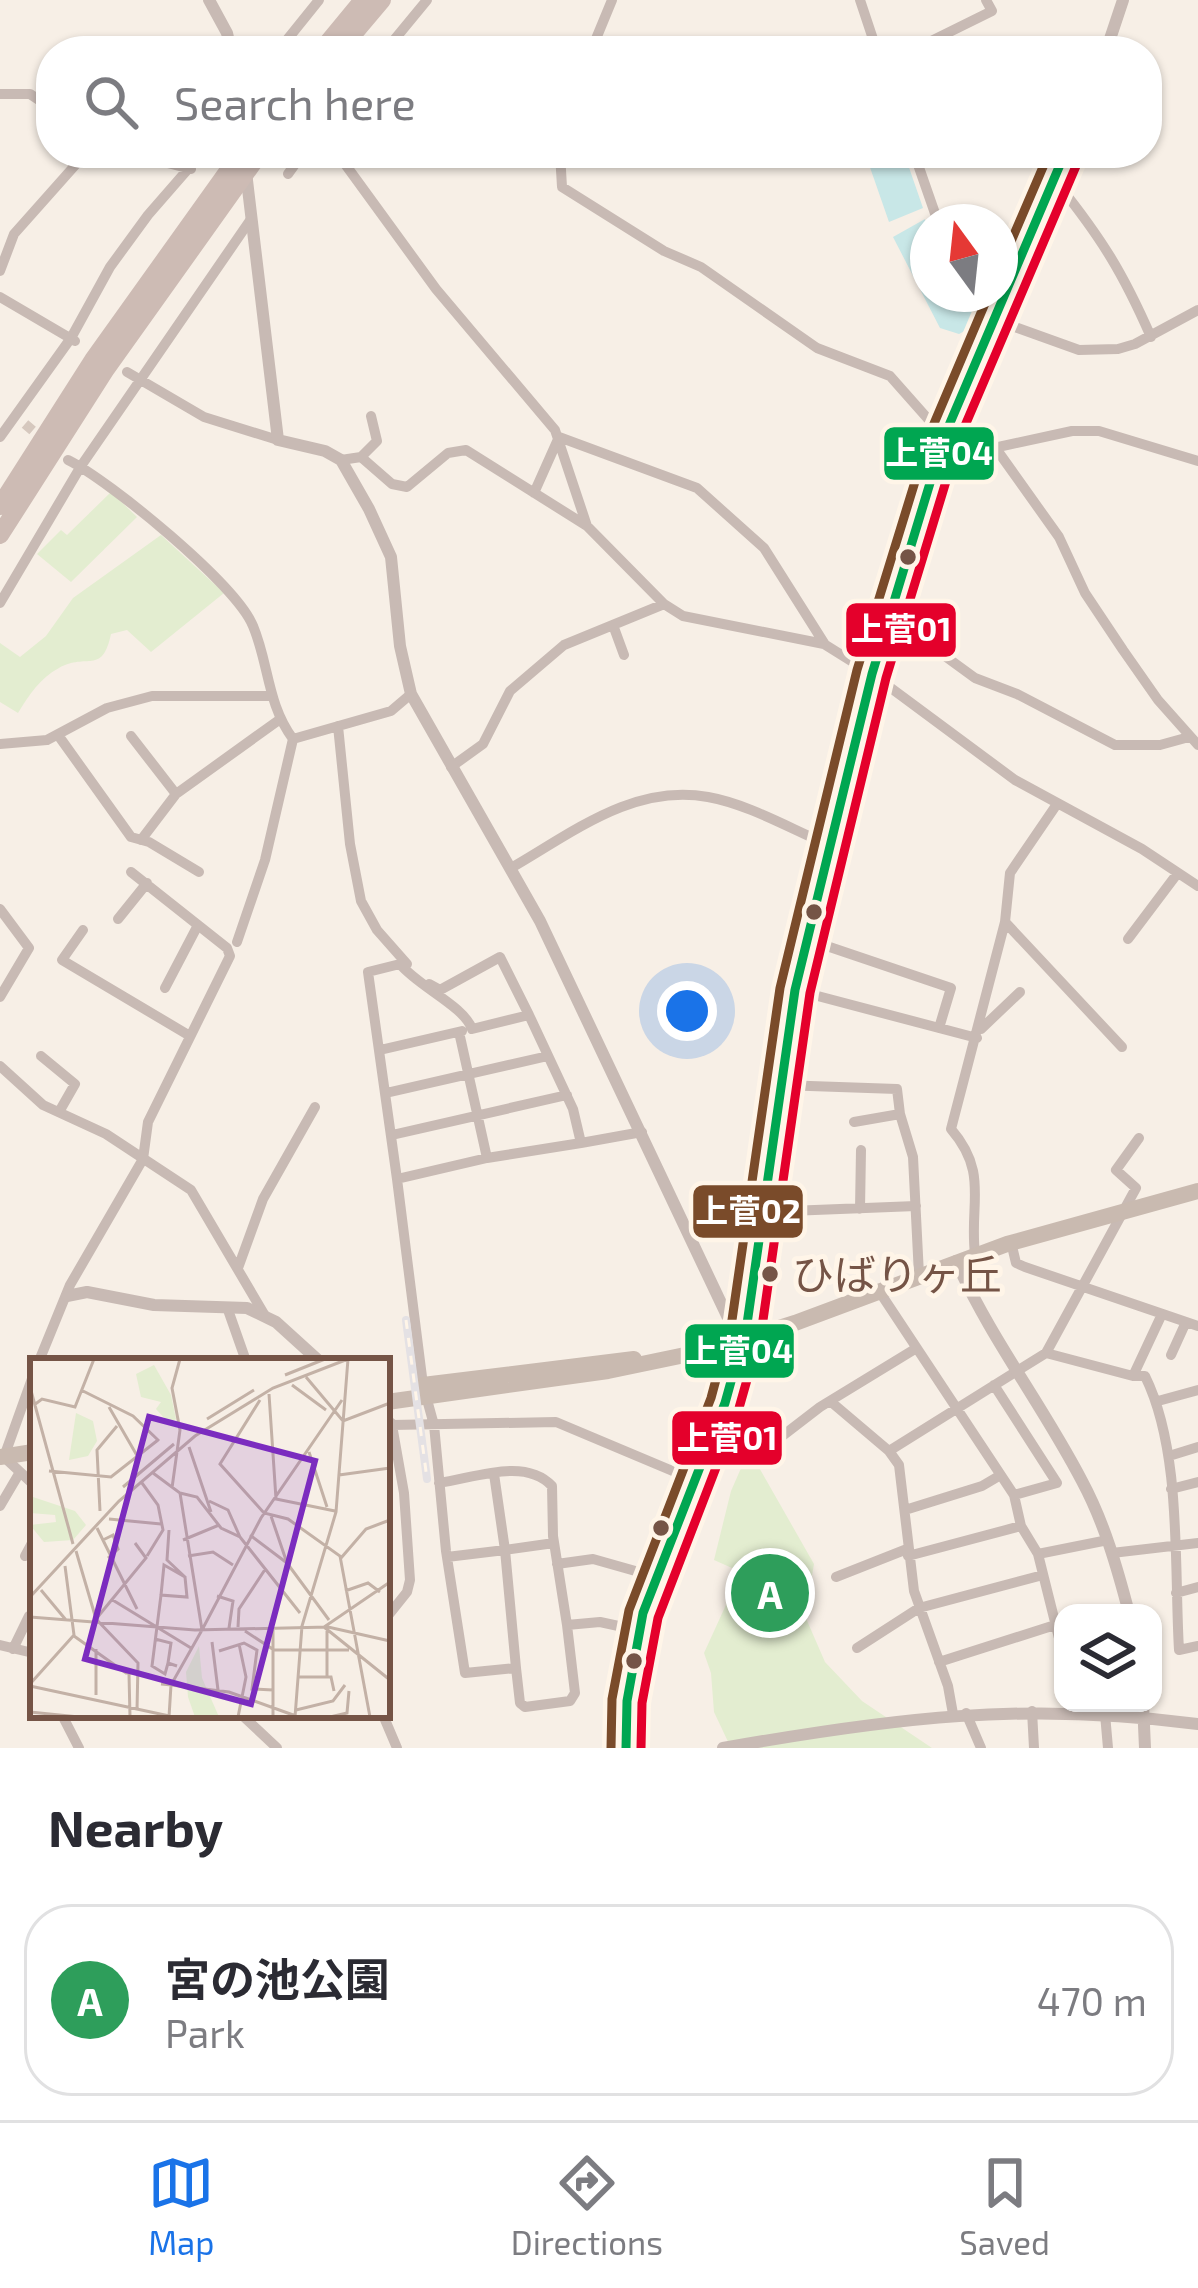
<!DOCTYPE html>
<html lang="en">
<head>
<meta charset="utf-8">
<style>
	body { margin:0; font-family:"Exo 2","Noto Sans JP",sans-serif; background:#f2f2f3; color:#2b2b33 }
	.controls { position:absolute; right:36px; bottom:36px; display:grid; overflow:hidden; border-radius:24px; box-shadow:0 3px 9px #0004 }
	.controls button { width:108px; height:108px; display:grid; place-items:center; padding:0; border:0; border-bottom:3px solid #e1e1e2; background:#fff; color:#2b2b33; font:60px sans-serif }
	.compass { position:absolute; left:910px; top:204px; width:108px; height:108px; border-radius:50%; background:#fff; box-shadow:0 3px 9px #0004; rotate:345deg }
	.you { position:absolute; left:687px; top:1011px; width:42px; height:42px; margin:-30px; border:9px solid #fff; border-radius:50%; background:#1a73e8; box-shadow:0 0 0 18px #1a73e833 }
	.badge { display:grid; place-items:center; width:78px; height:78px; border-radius:50%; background:#1a73e8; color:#fff; font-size:39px; font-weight:700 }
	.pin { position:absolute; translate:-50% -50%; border:6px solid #fff; box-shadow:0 3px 12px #0006 }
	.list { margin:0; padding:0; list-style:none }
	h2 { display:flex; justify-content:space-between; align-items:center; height:156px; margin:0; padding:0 48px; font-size:51px }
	h2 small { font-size:39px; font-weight:400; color:#7c7c81 }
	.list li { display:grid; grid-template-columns:78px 1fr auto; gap:36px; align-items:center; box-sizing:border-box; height:192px; margin:0 24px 24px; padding:0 24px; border:3px solid #e1e1e2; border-radius:48px }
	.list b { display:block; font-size:45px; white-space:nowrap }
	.list p { margin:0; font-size:39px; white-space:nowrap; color:#7c7c81 }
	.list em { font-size:39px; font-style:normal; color:#7c7c81 }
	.icon { flex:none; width:66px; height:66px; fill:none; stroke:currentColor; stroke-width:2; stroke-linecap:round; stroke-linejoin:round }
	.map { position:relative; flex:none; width:1198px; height:1748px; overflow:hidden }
	.search { position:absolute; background:#fff; box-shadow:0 3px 9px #0004; left:36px; right:36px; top:36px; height:132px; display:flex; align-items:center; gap:30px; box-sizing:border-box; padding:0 42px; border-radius:48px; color:#7c7c81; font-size:45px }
	.sheet { height:372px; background:#fff }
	nav { display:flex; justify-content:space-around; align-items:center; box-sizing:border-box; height:168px; border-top:3px solid #e1e1e2; background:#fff; font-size:33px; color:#7c7c81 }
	nav a { display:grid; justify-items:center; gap:6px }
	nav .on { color:#1a73e8 }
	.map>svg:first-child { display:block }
	.green { fill:#e3edd0 }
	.water { fill:#c8e7e7 }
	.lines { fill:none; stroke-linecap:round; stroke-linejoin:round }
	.minor-tunnel { stroke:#d6c8be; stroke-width:10; stroke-dasharray:10 5; stroke-linecap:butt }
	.minor { stroke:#c8bab4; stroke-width:10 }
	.tertiary { stroke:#c8bab4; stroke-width:12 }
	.secondary { stroke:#c8bab4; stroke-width:14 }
	.primary { stroke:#c9bab0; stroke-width:16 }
	.motorway { stroke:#cdbbb4; stroke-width:18 }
	.rail-casing { stroke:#e4e1e4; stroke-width:8 }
	.rail { stroke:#fff5e8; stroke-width:3; stroke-dasharray:9; stroke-linecap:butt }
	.bus-1-casing { stroke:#fff5e8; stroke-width:18 }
	.bus-2-casing { stroke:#fff5e8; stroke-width:18 }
	.bus-3-casing { stroke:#fff5e8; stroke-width:18 }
	.bus-1 { stroke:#00a651; stroke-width:9 }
	.bus-2 { stroke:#e4002b; stroke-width:9 }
	.bus-3 { stroke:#7a4b2a; stroke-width:9 }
	.bus-dot { fill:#755446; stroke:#fff5e8; stroke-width:4.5 }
	.labels { text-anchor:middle; stroke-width:10; stroke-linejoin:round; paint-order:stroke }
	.bus-label { font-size:42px; fill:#755446; stroke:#fff5e8; text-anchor:start }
	.inset-road { fill:none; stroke:#c3b1a6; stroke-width:3 }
	.view { fill:#7b2cbf; fill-opacity:0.15; stroke:#7b2cbf; stroke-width:6 }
	.inset-edge { fill:none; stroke:#755446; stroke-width:6 }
	.line-badge { stroke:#fff5e8; stroke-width:4.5 }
	.badge-label { font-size:33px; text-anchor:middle; font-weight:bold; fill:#fff }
</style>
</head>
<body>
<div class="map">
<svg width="1198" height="1748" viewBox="0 0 1198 1748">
	<rect width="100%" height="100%" fill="#f7efe6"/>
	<path class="green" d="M 111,492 L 137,517 L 71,582 L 37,554 L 61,530 L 67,535 Z
		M 161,535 L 224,593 L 151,652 L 127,630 L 111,634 C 102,676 87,652 59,668 C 40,678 29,695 18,713 L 0,702 L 0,643 L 20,657 L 46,636 L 73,598 Z
		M 749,1450 L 814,1564 L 805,1616 L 825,1662 L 862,1701 L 932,1748 L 731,1748 L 714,1712 L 711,1673 L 704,1653 L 741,1572 L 714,1560 L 731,1491 Z"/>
	<path class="water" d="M 865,153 L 904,153 L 923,208 L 889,222 Z
		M 925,219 L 928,294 L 973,294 L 980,306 L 981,322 L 959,334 L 940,328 L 893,237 Z"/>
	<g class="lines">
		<path class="minor-tunnel" d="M 25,424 L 45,441"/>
		<path class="minor" d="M 860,0 L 877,51
			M 278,51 L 319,0
			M 385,51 L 427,0
			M 591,51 L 612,0
			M 911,51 L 992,11 L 986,0
			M 0,94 L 30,94 L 51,108
			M 128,153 L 191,169
			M 337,153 L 436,289 L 555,430 L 587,526
			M 560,153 L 562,187 L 664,251 L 701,267 L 817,348 L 890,376 L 944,437 L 980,451 L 1072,431 L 1099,431 L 1198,461
			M 914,153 L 938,222
			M 288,174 L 303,153
			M 1053,183 L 1058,184 C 1102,239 1123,273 1151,337
			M 0,271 L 14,234 L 86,153
			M 983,294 L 1001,322 L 1079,350 L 1118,349 L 1135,344 L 1198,310
			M 0,297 L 75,341
			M 127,372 L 204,417 L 278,440
			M 0,437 L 71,338 L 110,267 L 148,215 L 202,153
			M 997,450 L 1059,537 L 1085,593 L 1123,650 L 1158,700 L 1198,745
			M 361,457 L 377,441 L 371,416
			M 68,460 C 110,481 236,584 253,626 C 269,664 267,704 293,739 L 265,860 L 237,942
			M 341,460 L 361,457 L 392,484 L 407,487 L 448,453 L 466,450 L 587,526 L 664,604 L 683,616 L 824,644 L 872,674 L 1015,780 L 1142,849 L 1198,886
			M 534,493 L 559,437 L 697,488 L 764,548 L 824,643
			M 0,603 L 81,466 L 251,219
			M 890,616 L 975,678 L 1017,694 L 1115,745 L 1160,745 L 1189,737
			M 613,625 L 624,655
			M 338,726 L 350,844 L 361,901 L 377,930 L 407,964
			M 58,735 L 131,837 L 149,842 L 199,872
			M 131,736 L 176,794
			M 293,739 L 391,711 L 411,694
			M 0,744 L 47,740 L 107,708 L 152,696 L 271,696
			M 451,767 L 483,744 L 510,691 L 564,645 L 664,604
			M 141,840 L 176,794 L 279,720
			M 511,868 C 572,833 634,783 708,797 C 748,804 791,829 829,845
			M 0,909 L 29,948 L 0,997
			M 118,919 L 147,883
			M 1005,922 L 1122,1047
			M 83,930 L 62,960 L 190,1036
			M 806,939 L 951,988 L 939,1028
			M 1128,939 L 1177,874
			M 400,964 C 419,987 464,1006 472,1029 L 529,1015 L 573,1109 L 581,1143 L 487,1158 L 397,1179 L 368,972 Z
			M 429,984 L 440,990 L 500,957 L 529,1015
			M 165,988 L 198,925
			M 795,990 L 977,1038
			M 981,1029 L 1020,992
			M 459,1032 L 487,1158
			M 380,1050 L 462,1031
			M 41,1056 L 75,1084 L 59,1112
			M 0,1066 L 43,1105 L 106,1134 L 191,1190 L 264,1314
			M 781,1085 L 897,1089 L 900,1114 L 913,1157 L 919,1275
			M 386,1093 L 548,1056
			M 854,1122 L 900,1114
			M 392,1135 L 567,1095
			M 581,1143 L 642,1132
			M 397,1179 L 423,1385 L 434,1425 L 446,1551 L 465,1673 L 516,1668 L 520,1703 L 525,1707 L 570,1701 L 575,1693 L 567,1625 L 600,1622 L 637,1630
			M 860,1209 L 861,1150
			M 764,1212 L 916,1206
			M 1011,1242 L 1016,1263 L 1025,1267 L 1198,1326
			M 975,1254 C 969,1203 989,1173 951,1129 L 1005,922 L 1010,873 L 1057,804
			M 238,1268 L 263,1199 L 315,1107
			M 879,1291 L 1014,1495 L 1021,1526 L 908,1556
			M 227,1307 L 246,1361
			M 1046,1353 L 1136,1188 L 1116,1170 L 1139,1138
			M 1171,1355 L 1186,1322
			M 39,1361 L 70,1285 L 143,1159 L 148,1122 L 230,956 L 227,948 L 131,872
			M 33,1376 L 4,1457 L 33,1484
			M 1133,1376 L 1162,1314
			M 994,1385 L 1057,1483 L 1014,1495
			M 830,1401 L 889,1451 L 899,1465 L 914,1591 L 948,1686 L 953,1714
			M 1158,1401 L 1198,1390
			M 725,1404 L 754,1428 L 768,1447 L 820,1407 L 915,1349
			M 889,1451 L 1046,1353 L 1133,1376 L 1145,1376 C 1182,1451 1174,1565 1179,1650 L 1198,1646
			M 1169,1456 L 1198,1447
			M 439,1483 C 475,1478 525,1457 552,1486 L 553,1536 L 567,1625
			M 1171,1489 L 1198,1482
			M 0,1506 L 20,1472
			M 905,1510 L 982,1486 L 999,1476
			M 1021,1526 L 1038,1554
			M 1112,1553 L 1198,1543
			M 25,1556 L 33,1541
			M 447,1557 L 505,1550 L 494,1474
			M 557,1564 L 593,1559 L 653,1576
			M 836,1577 L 907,1549
			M 1176,1593 L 1198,1587
			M 387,1617 L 407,1592 L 410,1580 L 404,1493 L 392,1425 L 556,1422 L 694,1480
			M 0,1645 L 33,1653
			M 857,1648 L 919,1608 L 1043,1575
			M 13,1649 L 29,1616
			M 1063,1654 L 1038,1554 L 1108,1540
			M 939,1662 L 1055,1625
			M 516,1668 L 505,1550 L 554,1543
			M 1032,1711 L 1034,1748
			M 966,1713 L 981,1748
			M 1105,1714 L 1108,1748
			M 62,1715 L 79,1748
			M 242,1715 L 277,1748
			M 383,1715 L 397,1748"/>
		<path class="tertiary" d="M 209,0 L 227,33 L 231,51
			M 1106,51 L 1123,0
			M 246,172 L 278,440 L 325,451 L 341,460 L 369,509 L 391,557 L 400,646 L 411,694 L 540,921 L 739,1341
			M 956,1261 C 992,1341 1042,1404 1082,1481 C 1104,1522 1117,1567 1129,1613
			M 67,1296 L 87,1292 L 154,1305 L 247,1308 L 276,1322 L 319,1361
			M 739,1341 L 749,1314 L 795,990 L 872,674 L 944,437 L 1065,153
			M 387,1421 L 392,1425
			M 1143,1703 L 1145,1748
			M 723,1748 C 892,1718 1025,1701 1198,1724"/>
		<path class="secondary" d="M 626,1748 C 620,1641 665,1551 704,1456 C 719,1419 739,1381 739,1341"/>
		<path class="primary" d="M 423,1385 L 634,1359
			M 387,1402 L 608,1371 L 709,1350 L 795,1323 L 1007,1244 L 1198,1191
			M 0,1457 L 33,1452"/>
		<path class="motorway" d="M 321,51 L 363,0
			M 339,51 L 382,0
			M 0,506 L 93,360 L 241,153
			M 0,535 L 106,369 L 260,153"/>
		<g class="rail-casing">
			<path id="rail" d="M 406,1320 L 427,1479"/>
		</g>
		<use href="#rail" class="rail"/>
		<g class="bus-1-casing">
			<path id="bus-1" d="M 626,1748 L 627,1701 L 643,1613 L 725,1403 L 747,1324 L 795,990 L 872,674 L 944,437 L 1065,153"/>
		</g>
		<g class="bus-2-casing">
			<path id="bus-2" d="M 641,1748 L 642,1703 L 658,1618 L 739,1408 L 762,1327 L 810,993 L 886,678 L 958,442 L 1079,159"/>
		</g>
		<g class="bus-3-casing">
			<path id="bus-3" d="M 1000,267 L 1049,153
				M 611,1748 L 612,1699 L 629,1610 L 711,1398 L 732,1320 L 780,988 L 857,670 L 930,433 L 989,294"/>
		</g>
		<use href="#bus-1" class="bus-1"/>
		<use href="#bus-2" class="bus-2"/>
		<use href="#bus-3" class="bus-3"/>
	</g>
	<g class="bus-dot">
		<circle cx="908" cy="557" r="10"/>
		<circle cx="814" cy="912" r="10"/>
		<circle cx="770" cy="1274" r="10"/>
		<circle cx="661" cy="1528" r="10"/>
		<circle cx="634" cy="1661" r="10"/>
	</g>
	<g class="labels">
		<g class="bus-label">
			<text x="792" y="1290">ひばりヶ丘</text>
		</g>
	</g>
	<g transform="translate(30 1358)">
		<rect width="360" height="360" fill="#f7efe6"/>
		<path d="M 124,7 L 141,37 L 146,61 L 139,65 L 126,51 L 131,44 L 111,39 L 106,16 ZM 46,55 L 63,63 L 67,83 L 58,98 L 39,102 ZM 0,138 L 45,153 L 56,167 L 43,182 L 14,184 L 0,167 L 26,164 L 25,157 L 0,155 ZM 169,288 L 172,320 L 189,359 L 165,359 L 158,339 L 156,314 Z" fill="#e3edd0"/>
		<path class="inset-road" d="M 255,17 L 295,1M 276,19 L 313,63 L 360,45M 262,27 L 296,52M 0,29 L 43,186M 51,32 L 103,58 L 129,83M 239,36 L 246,141 L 305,153M 230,42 L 190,106 L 234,155 L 258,161 L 310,198 L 340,359M 4,47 L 12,41 L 45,49 L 64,1M 79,49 L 109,101M 177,61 L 224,32M 159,89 L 181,154M 279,94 L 297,149M 19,113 L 81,119 L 128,82M 123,115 L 150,135 L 172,272M 309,117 L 360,110M 112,125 L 128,147 L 133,172 L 117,198M 93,129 L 144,86M 142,130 L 150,72 L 142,30 L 150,1M 150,135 L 167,139 L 191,170 L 210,179 L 270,255M 179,143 L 198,152 L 210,179M 70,153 L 67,92 L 87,68M 241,158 L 257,205 L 299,262M 79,161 L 131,166M 67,170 L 107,251M 139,172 L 137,202 L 155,219M 220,177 L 257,205M 73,182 L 83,177 L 88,191 L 78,200M 153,182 L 189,167M 46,193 L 66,261 L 108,305 L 107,352M 158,198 L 183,194 L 203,207M 311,200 L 336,171 L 360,162M 134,207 L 155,219 L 157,239 L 131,237 ZM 360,224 L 294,269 L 360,322M 11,232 L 36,262M 315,233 L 338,225 L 350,234M 131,237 L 122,308 L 135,316 L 138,305 L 147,308M 187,238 L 203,243 L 199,270M 0,239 L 89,143 L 165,78 L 243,30 L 318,1M 81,241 L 161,290M 0,259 L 165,272 L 298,269 L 360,283M 66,261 L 116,200 L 105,185M 208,269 L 209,251 L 236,210M 172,272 L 231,160 L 312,42M 215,273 L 244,292 L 319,292M 44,278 L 96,315 L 110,315M 125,281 L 141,285 L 138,305M 182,284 L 188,332M 66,291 L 66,337M 189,293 L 214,285 L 227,292 L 222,331 L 243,332M 99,316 L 100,359M 267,319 L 301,319 L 304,333M 297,319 L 297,273M 0,326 L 44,277 L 35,208M 131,326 L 141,327 L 172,272M 0,328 L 144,359M 266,352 L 303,343 L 315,327M 0,354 L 49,359M 139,359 L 141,327 L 199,334 L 266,358M 208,359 L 216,319 L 209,286M 243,359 L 243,269M 265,359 L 272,268 L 306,154 L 318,1M 300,359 L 317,355 L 319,333"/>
		<path class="view" d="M 119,59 L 285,103 L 221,346 L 55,301 Z"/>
		<rect width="360" height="360" class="inset-edge"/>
	</g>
	<g class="line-badge">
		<rect x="882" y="425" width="114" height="57" rx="12" fill="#00a651"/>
		<rect x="844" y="601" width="114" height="58" rx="12" fill="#e4002b"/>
		<rect x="691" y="1183" width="114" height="57" rx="12" fill="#7a4b2a"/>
		<rect x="683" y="1322" width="113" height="58" rx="12" fill="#00a651"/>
		<rect x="670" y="1409" width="114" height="58" rx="12" fill="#e4002b"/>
	</g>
	<g class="badge-label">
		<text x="939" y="465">上菅04</text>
		<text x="901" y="641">上菅01</text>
		<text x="748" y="1223">上菅02</text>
		<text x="739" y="1363">上菅04</text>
		<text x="727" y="1450">上菅01</text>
	</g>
</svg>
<div class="controls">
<button><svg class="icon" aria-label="layers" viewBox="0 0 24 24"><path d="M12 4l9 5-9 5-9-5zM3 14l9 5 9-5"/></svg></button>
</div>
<svg class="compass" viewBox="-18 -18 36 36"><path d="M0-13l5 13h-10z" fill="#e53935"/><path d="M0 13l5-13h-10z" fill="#7c7c81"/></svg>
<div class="you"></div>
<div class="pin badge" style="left:770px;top:1593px;background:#2e9e5b">A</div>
<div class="search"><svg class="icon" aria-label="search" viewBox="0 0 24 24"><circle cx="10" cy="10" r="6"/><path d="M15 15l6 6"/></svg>Search here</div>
</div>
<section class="sheet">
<h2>Nearby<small></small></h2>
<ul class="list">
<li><span class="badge" style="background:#2e9e5b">A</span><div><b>宮の池公園</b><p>Park</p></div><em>470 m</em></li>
</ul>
</section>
<nav>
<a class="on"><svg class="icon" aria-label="map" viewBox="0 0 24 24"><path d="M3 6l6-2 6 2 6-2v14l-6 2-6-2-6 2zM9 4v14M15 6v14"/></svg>Map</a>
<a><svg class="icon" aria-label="directions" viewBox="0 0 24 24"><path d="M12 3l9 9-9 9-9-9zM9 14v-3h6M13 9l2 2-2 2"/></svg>Directions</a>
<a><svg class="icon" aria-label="saved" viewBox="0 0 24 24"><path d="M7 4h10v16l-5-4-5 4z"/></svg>Saved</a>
</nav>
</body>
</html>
